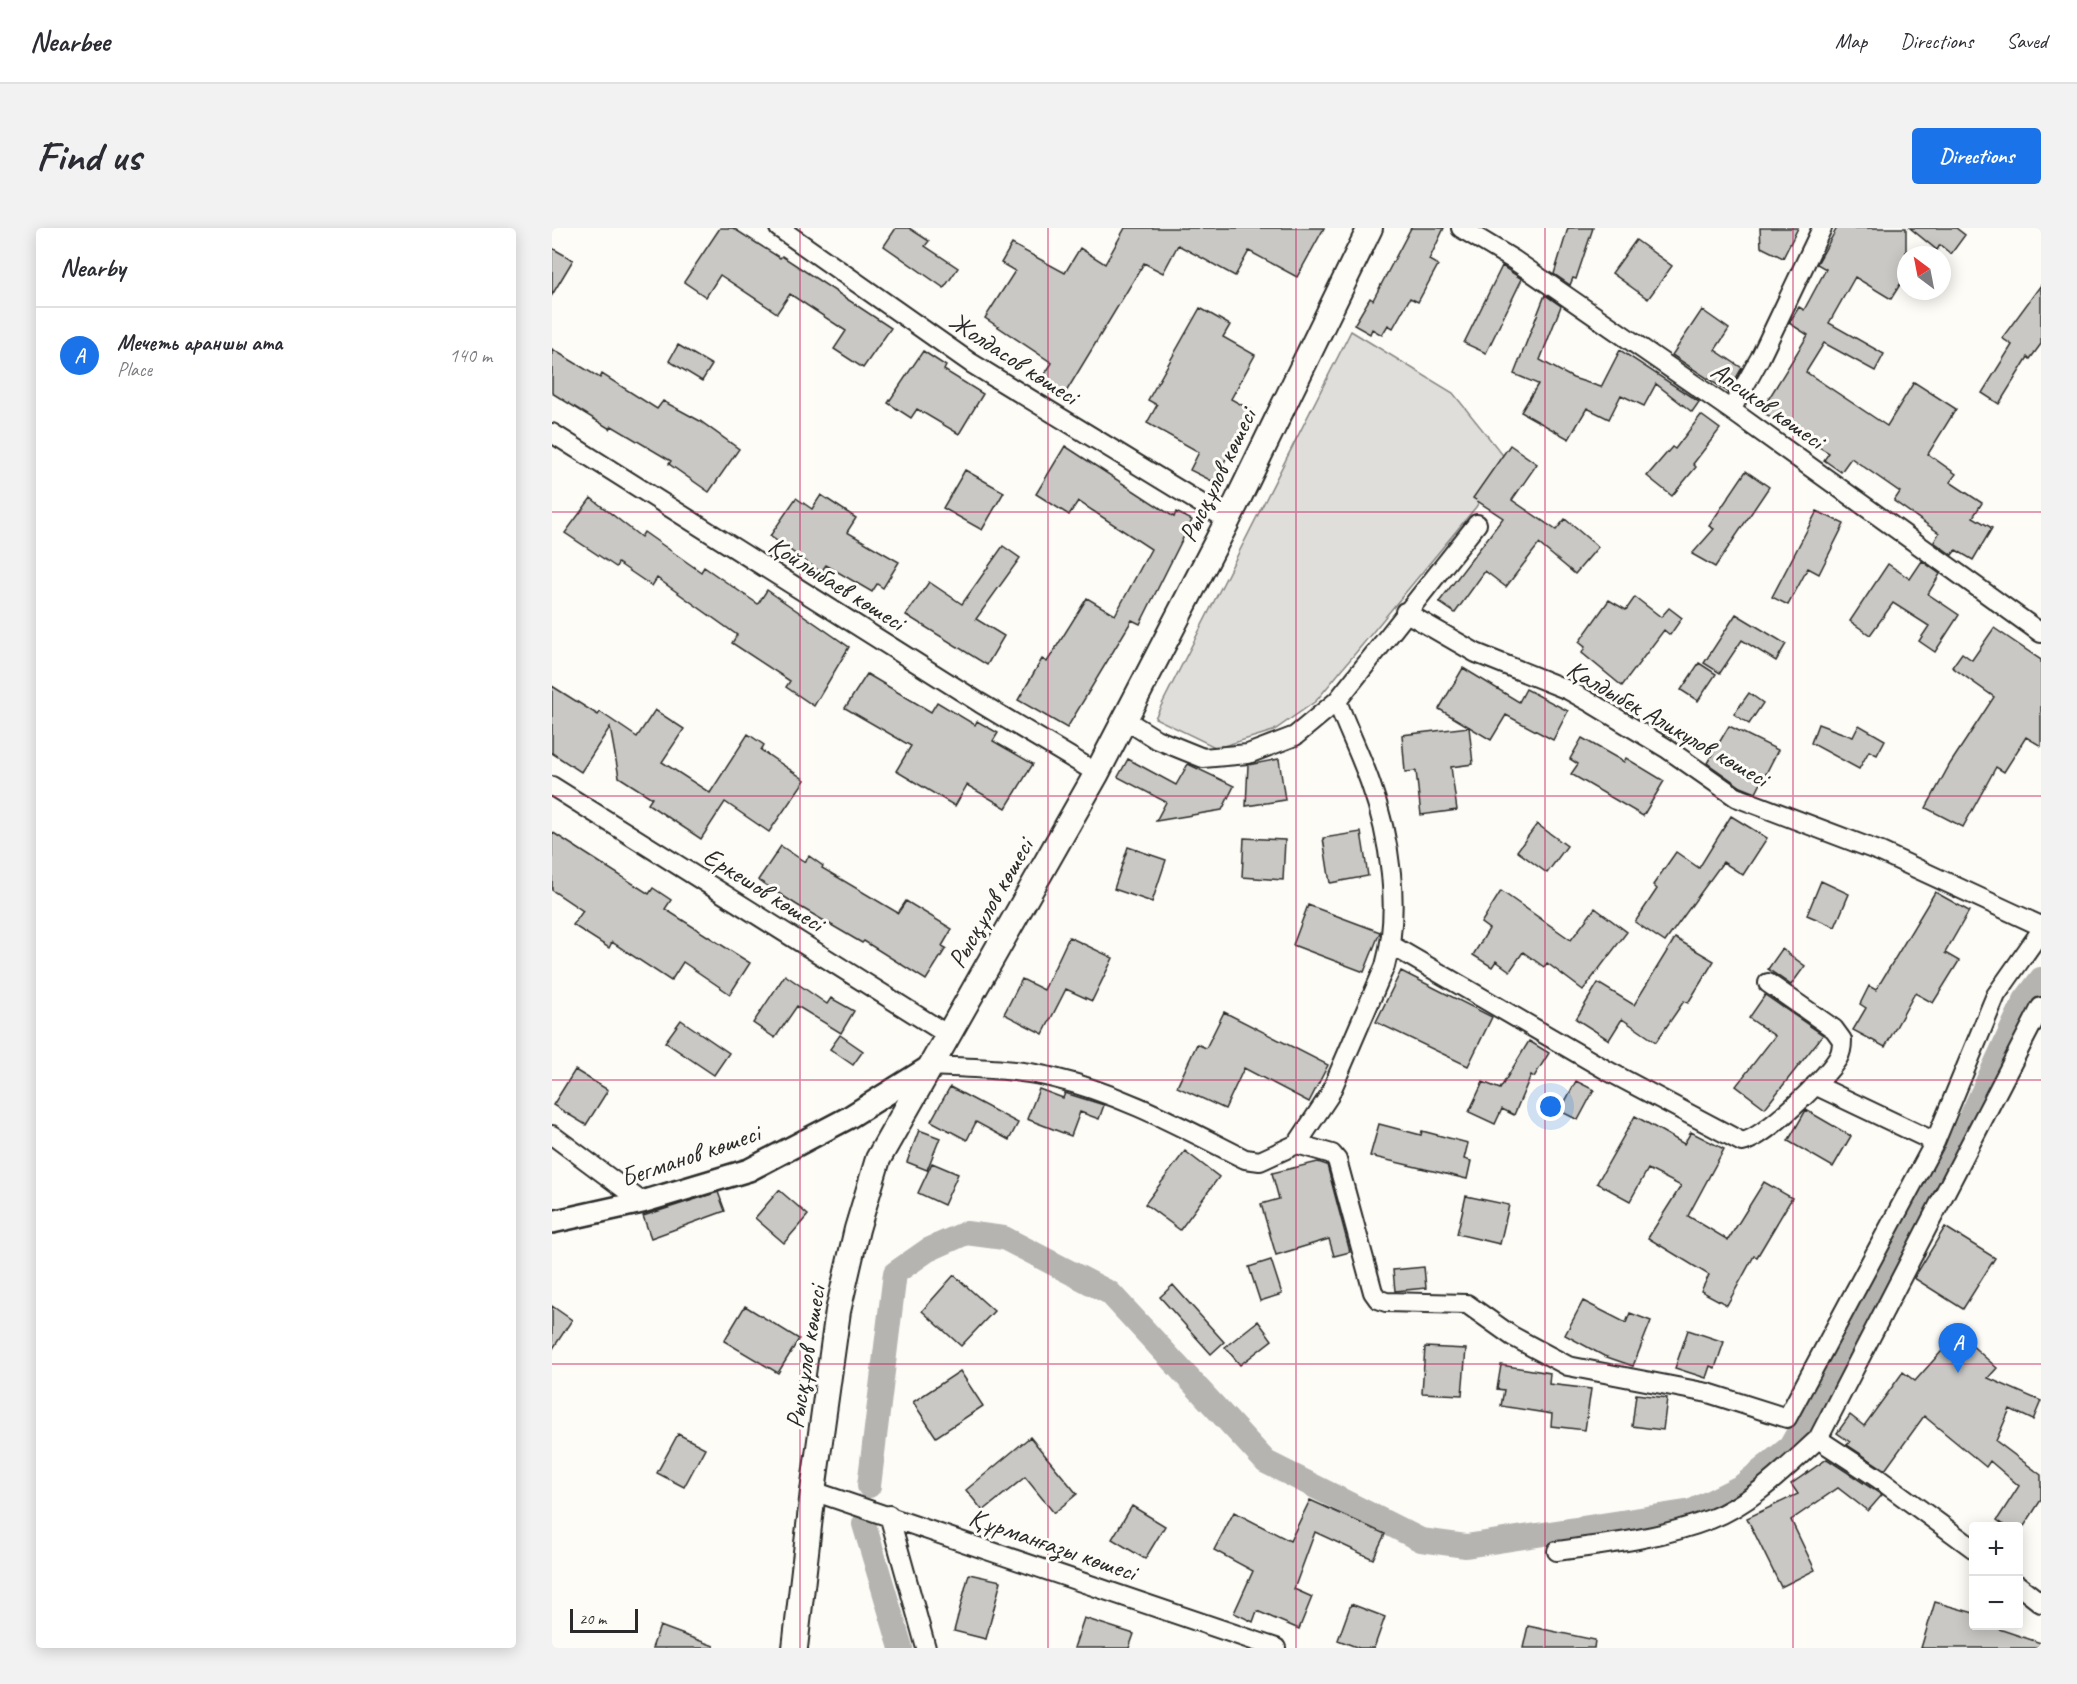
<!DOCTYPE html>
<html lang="en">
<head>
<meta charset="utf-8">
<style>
	body { margin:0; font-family:Caveat,sans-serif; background:#f2f2f3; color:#2b2b33 }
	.controls { position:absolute; right:18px; bottom:18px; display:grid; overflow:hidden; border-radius:6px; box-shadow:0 3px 15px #0003 }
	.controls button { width:54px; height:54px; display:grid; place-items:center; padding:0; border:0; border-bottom:2px solid #e1e1e2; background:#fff; color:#2b2b33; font:30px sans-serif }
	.compass { position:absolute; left:1345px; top:18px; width:54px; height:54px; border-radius:50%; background:#fff; box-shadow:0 3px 15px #0003; rotate:328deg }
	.scale { position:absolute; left:18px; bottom:15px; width:68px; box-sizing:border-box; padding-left:6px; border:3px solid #2b2b2b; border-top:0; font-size:16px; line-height:21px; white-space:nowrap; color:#2b2b2b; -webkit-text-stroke:4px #fdfcf7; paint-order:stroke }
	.you { position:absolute; left:999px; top:879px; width:21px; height:21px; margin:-15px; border:4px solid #fff; border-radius:50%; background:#1a73e8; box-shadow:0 0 0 9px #1a73e833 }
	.badge { display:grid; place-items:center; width:39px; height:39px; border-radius:50%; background:#1a73e8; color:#fff; font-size:20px; font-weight:700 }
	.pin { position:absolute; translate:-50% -50px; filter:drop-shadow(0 2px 3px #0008) }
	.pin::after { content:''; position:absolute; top:32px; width:21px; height:18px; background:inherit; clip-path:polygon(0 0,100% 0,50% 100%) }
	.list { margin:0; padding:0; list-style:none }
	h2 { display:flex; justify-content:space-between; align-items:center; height:78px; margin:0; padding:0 24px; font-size:26px }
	h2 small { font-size:20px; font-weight:400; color:#7c7c81 }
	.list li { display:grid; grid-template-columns:39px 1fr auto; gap:18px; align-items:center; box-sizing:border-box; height:96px; padding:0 24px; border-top:2px solid #e1e1e2 }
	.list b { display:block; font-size:22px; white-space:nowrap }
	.list p { margin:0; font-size:20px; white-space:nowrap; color:#7c7c81 }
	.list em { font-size:20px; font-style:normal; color:#7c7c81 }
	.map { position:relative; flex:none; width:1489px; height:1420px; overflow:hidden; border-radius:6px }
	header { display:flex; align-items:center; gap:36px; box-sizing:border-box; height:84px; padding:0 30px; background:#fff; border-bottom:2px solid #e1e1e2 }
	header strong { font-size:28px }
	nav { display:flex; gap:33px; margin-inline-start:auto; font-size:21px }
	.intro { display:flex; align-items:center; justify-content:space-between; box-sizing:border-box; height:144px; padding:0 36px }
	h1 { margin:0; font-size:42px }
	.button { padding:15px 27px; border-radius:6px; background:#1a73e8; color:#fff; font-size:21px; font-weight:700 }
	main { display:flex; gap:36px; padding:0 36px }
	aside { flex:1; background:#fff; border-radius:6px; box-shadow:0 3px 15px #0003 }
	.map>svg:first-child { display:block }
	.green { fill:#dfdeda; stroke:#858482; stroke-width:1.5 }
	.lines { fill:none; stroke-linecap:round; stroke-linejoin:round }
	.canal { stroke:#b5b4b1; stroke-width:24 }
	.building { fill:#c9c8c4; stroke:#2b2b2b; stroke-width:1.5 }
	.minor-casing { stroke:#2b2b2b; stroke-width:22 }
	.tertiary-casing { stroke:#2b2b2b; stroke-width:26 }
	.secondary-casing { stroke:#2b2b2b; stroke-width:28 }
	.minor { stroke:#fdfcf7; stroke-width:18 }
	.tertiary { stroke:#fdfcf7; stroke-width:21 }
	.secondary { stroke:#fdfcf7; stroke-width:24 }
	.grid { fill:none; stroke:#c2185b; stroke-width:1.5; stroke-opacity:0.55 }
	.labels { text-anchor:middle; stroke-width:6; stroke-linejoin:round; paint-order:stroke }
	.street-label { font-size:26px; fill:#2b2b2b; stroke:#fdfcf7 }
</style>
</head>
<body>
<header>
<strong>Nearbee</strong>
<nav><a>Map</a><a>Directions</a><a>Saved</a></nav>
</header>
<div class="intro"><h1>Find us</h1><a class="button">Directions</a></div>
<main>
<aside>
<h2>Nearby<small></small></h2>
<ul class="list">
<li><span class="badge">A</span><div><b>Мечеть араншы ата</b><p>Place</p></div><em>140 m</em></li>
</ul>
</aside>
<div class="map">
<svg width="1489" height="1420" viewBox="0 0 1489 1420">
	<rect width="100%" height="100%" fill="#fdfcf7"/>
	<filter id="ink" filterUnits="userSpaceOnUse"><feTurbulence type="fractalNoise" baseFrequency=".0167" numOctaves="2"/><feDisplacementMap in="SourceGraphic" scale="12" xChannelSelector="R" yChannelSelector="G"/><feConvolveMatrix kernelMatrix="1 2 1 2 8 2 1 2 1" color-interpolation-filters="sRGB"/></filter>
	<g filter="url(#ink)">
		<path class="green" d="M 799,103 L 901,165 L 954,231 L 924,279 L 764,473 L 721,503 L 665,520 L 603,490 Z"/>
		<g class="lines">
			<path class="canal" d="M 317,1258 L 343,1045 L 376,1022 L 414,1005 L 452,1010 L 558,1065 L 714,1234 L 869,1312 L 914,1318 L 1140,1283 L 1190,1258 L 1238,1219 L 1400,930 L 1473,772 L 1489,751
				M 312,1296 L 349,1420"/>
		</g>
		<path class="building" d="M 168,0 L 181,0 L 228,30 L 230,28 L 339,100 L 311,140 L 282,121 L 294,103 L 238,66 L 225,85 L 168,47 L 154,69 L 132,54 Z
			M 344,0 L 357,0 L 377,13 L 373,18 L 406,40 L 392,60 L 332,18 Z
			M 573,0 L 772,0 L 745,49 L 697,23 L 683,48 L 626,17 L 611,45 L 592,35 L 511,169 L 487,155 L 500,135 L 433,90 L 463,43 L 449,35 L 460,16 L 513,45 L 528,20 L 553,36 Z
			M 859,0 L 892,0 L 877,32 L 886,37 L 866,74 L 858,70 L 841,100 L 836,97 L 830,107 L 820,101 L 818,106 L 802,97 L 818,70 L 821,72 Z
			M 1016,0 L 1041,0 L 1024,51 L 1021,50 L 1018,57 L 1002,46 Z
			M 1208,0 L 1246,0 L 1231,30 L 1209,19 Z
			M 1285,0 L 1354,0 L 1354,47 L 1339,71 L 1303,49 L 1277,95 L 1332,126 L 1323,143 L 1272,115 L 1254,144 L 1335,198 L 1362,154 L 1404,181 L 1376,226 L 1404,246 L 1398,254 L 1430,275 L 1421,289 L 1440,300 L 1421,332 L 1404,322 L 1400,327 L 1382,314 L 1387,305 L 1342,273 L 1348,264 L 1299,230 L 1289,244 L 1272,232 L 1277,225 L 1209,183 L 1256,107 L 1237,95 L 1247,79 L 1252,82 L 1274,41 L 1265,36 Z
			M 1358,0 L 1404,0 L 1413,7 L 1399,26 L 1388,17 L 1385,22 Z
			M 1084,12 L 1120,38 L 1096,71 L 1060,45 Z
			M 0,20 L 21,32 L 0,67 Z
			M 950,38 L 970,51 L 934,125 L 912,115 Z
			M 1489,57 L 1489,116 L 1478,131 L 1476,129 L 1447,176 L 1430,165 L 1460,117 L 1450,110 Z
			M 993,67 L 1009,78 L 988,132 L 1021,150 L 1049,159 L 1068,122 L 1147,174 L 1140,184 L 1104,156 L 1092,178 L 1069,167 L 1057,191 L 1035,180 L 1017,211 L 969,184 L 986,156 L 962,146 Z
			M 648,80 L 678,97 L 671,109 L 703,127 L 679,171 L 699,182 L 662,254 L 638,242 L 647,224 L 595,195 L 605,177 L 596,172 Z
			M 1150,82 L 1177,101 L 1163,122 L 1190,140 L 1176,164 L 1120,127 Z
			M 126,117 L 160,137 L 150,153 L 117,133 Z
			M 0,121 L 48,150 L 50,146 L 105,181 L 111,173 L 148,193 L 187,221 L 157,264 L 117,236 L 119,233 L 60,198 L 58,201 L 0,165 Z
			M 371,123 L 394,138 L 392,142 L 431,166 L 407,206 L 365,181 L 359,190 L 336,175 Z
			M 1149,187 L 1168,201 L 1141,236 L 1144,239 L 1120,268 L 1095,248 L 1120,219 L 1123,221 Z
			M 958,217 L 985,236 L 960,272 L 1004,302 L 1013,291 L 1046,319 L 1023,346 L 987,316 L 954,359 L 933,343 L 903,385 L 887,374 L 951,290 L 921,270 Z
			M 513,218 L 622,289 L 624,284 L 640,292 L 588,396 L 580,392 L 515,500 L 466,472 L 490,431 L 495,434 L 535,370 L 563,387 L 599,321 L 526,273 L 517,287 L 484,266 Z
			M 413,242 L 452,264 L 430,302 L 391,280 Z
			M 1194,243 L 1217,259 L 1163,339 L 1140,326 L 1162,301 L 1157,298 Z
			M 269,267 L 304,290 L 295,304 L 347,334 L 331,360 L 325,356 L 320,364 L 274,337 L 269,344 L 218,308 L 244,270 L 260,281 Z
			M 39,270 L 89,309 L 92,304 L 149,344 L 152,339 L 206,376 L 215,362 L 297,419 L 262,478 L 234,459 L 238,453 L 180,415 L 185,407 L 105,350 L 100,358 L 66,335 L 64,339 L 13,305 Z
			M 1265,283 L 1292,296 L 1267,346 L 1256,340 L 1236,377 L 1220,369 Z
			M 451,318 L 468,330 L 424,391 L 452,408 L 435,437 L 354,387 L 377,354 L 410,376 Z
			M 1370,333 L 1388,346 L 1376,366 L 1407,387 L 1383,424 L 1367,413 L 1377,398 L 1341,375 L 1318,407 L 1298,393 L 1336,336 L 1358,351 Z
			M 1083,369 L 1109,389 L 1117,380 L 1130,390 L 1118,407 L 1112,402 L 1070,458 L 1030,425 L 1033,419 L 1027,414 L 1057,372 L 1074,382 Z
			M 1184,386 L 1234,416 L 1224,433 L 1190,412 L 1168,445 L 1152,435 Z
			M 1442,400 L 1489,432 L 1489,518 L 1474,509 L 1452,544 L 1444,539 L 1411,599 L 1374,580 L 1398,536 L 1442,469 L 1400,439 L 1410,425 L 1420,432 Z
			M 1147,435 L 1164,446 L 1146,473 L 1129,462 Z
			M 911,440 L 967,474 L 974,461 L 1016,483 L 1001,512 L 954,487 L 939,512 L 887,481 Z
			M 315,446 L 379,484 L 385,474 L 423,497 L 425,493 L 446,505 L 441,513 L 481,536 L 454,580 L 415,557 L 403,578 L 344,543 L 359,518 L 293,480 Z
			M 0,458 L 46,487 L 48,484 L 85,509 L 103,482 L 132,501 L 110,534 L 158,565 L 196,506 L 212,517 L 209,522 L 253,552 L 217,604 L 173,574 L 149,611 L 96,576 L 100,570 L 67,549 L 58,499 L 29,544 L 0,525 Z
			M 1197,465 L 1211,475 L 1197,496 L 1182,486 Z
			M 1266,496 L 1301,509 L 1307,497 L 1333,512 L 1325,527 L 1317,523 L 1307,541 L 1259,515 Z
			M 1177,498 L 1226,522 L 1204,565 L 1189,559 L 1155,535 Z
			M 917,499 L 921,536 L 899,539 L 905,582 L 869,587 L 864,543 L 853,544 L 850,507 Z
			M 1030,510 L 1072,534 L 1074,530 L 1112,553 L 1091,588 L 1019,546 L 1026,536 L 1018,531 Z
			M 576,531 L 624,557 L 636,536 L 682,558 L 670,582 L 604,593 L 614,574 L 566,549 Z
			M 727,531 L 733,572 L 694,578 L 696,537 Z
			M 1179,588 L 1215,610 L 1191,647 L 1171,634 L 1113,714 L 1083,694 L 1105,661 L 1101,657 L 1124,624 L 1147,640 Z
			M 985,596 L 1015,618 L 995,645 L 965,623 Z
			M 0,604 L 97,666 L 101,660 L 119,672 L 113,681 L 198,735 L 178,766 L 131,734 L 119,753 L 60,714 L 57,720 L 21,697 L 31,683 L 0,662 Z
			M 809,604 L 816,648 L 778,655 L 771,610 Z
			M 692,610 L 733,612 L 731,652 L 690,649 Z
			M 229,618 L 253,634 L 257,628 L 271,638 L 270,640 L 346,685 L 354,673 L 400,701 L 390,718 L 394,720 L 374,752 L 312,713 L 310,715 L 245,677 L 206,652 Z
			M 576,619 L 614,632 L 600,674 L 562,661 Z
			M 1269,653 L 1297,666 L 1283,699 L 1255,687 Z
			M 949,663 L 1019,712 L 1043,680 L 1075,704 L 1031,762 L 995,735 L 992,739 L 971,724 L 958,743 L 944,733 L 940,739 L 921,727 L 937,701 L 929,695 Z
			M 1383,664 L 1417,683 L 1393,725 L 1407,733 L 1381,775 L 1363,765 L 1333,819 L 1301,802 L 1314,780 L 1308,776 L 1317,758 L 1324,762 Z
			M 756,677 L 828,704 L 812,744 L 741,717 Z
			M 517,709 L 561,730 L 540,773 L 514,761 L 491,806 L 452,786 L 470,751 L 492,762 Z
			M 1123,710 L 1162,733 L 1136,775 L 1132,773 L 1104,814 L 1070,791 L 1057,812 L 1024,791 L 1046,755 L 1082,777 Z
			M 1230,721 L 1253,738 L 1239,757 L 1216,741 Z
			M 849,743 L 940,789 L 916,838 L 824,794 Z
			M 233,747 L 275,776 L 279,770 L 302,783 L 289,805 L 245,778 L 223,810 L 201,795 Z
			M 1213,767 L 1271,807 L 1213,880 L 1184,858 L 1223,808 L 1197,790 Z
			M 672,784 L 776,837 L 757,874 L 692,840 L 673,881 L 625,859 L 645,816 L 654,820 Z
			M 129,792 L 177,825 L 162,847 L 113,814 Z
			M 288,807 L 311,823 L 301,837 L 278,821 Z
			M 977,813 L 997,825 L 982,849 L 979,847 L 962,887 L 950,881 L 943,896 L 917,884 L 931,854 L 948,861 Z
			M 23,842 L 56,862 L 34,897 L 1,877 Z
			M 1024,853 L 1042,862 L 1026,892 L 1008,883 Z
			M 398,859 L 466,895 L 457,912 L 424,894 L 415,912 L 379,893 Z
			M 487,861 L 511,870 L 513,865 L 552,877 L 547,891 L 528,884 L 519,908 L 475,891 Z
			M 1254,882 L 1299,908 L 1281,939 L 1236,913 Z
			M 1083,888 L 1132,916 L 1139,904 L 1172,921 L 1136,988 L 1176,1012 L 1212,954 L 1240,970 L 1205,1029 L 1202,1028 L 1175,1077 L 1149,1063 L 1157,1047 L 1096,1010 L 1129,958 L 1096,941 L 1078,973 L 1045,955 Z
			M 827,896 L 869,907 L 870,903 L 916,915 L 912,931 L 919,933 L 915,951 L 818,928 Z
			M 367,902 L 388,910 L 375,942 L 355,934 Z
			M 633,923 L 667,949 L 628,1002 L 593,976 Z
			M 766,934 L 775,937 L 798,1024 L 782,1028 L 777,1011 L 724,1027 L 709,976 L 727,971 L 720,945 Z
			M 380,935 L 406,946 L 392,977 L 366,965 Z
			M 227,962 L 256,987 L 232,1015 L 203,990 Z
			M 166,964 L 173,983 L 99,1010 L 91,988 Z
			M 914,968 L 957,977 L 948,1016 L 905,1006 Z
			M 1393,999 L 1443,1030 L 1411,1081 L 1362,1050 Z
			M 719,1032 L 730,1066 L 708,1073 L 697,1039 Z
			M 872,1039 L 874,1060 L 843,1063 L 841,1042 Z
			M 402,1047 L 442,1083 L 409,1118 L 370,1083 Z
			M 621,1057 L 672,1114 L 659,1126 L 608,1069 Z
			M 1031,1073 L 1074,1095 L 1078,1085 L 1099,1093 L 1081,1138 L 1052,1128 L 1013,1107 Z
			M 0,1078 L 20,1092 L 0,1122 Z
			M 193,1078 L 247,1111 L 226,1145 L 172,1113 Z
			M 706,1093 L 720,1112 L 688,1137 L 673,1119 Z
			M 1136,1102 L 1172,1114 L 1163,1140 L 1158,1138 L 1154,1150 L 1123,1140 Z
			M 1406,1105 L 1445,1140 L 1436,1150 L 1489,1173 L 1481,1192 L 1458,1181 L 1444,1213 L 1489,1247 L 1489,1272 L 1467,1306 L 1467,1299 L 1455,1299 L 1445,1292 L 1467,1258 L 1438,1233 L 1434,1239 L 1372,1188 L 1333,1242 L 1295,1217 L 1298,1214 L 1285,1205 L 1298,1187 L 1312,1198 L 1351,1144 L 1363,1153 Z
			M 873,1119 L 914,1121 L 910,1167 L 870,1165 Z
			M 949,1137 L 998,1145 L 997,1156 L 1039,1161 L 1033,1202 L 999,1198 L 1000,1186 L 949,1178 L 952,1162 L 945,1161 Z
			M 408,1143 L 431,1178 L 384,1209 L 361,1174 Z
			M 1084,1166 L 1115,1170 L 1111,1202 L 1080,1198 Z
			M 126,1206 L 153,1220 L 132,1259 L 105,1245 Z
			M 478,1209 L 525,1266 L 502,1285 L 473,1249 L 431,1283 L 414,1262 Z
			M 1275,1231 L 1330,1267 L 1316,1283 L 1286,1260 L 1239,1292 L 1263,1342 L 1229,1359 L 1195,1290 L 1246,1266 L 1239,1256 Z
			M 758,1272 L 833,1306 L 821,1331 L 763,1304 L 742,1361 L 760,1369 L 747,1401 L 705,1383 L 701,1394 L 682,1385 L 701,1343 L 662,1322 L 682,1284 L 738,1313 Z
			M 580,1278 L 613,1298 L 593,1331 L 560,1311 Z
			M 417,1346 L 449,1353 L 434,1411 L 402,1403 Z
			M 1383,1374 L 1422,1385 L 1422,1398 L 1438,1398 L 1489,1415 L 1489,1420 L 1369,1420 Z
			M 799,1376 L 833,1389 L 822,1420 L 807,1420 L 786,1412 Z
			M 532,1390 L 582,1406 L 577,1420 L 522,1420 Z
			M 108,1398 L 162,1418 L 162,1420 L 100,1420 Z
			M 976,1398 L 1043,1412 L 1042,1420 L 971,1420 Z"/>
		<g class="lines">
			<g class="minor-casing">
				<path id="minor" d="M 227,0 L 419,135 L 676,292
					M 909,0 L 962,32 L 1179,182 L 1489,405
					M 1179,182 L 1208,130 L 1270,0
					M 0,205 L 428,475 L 545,545
					M 853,384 L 924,425 L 1016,462 L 1041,476 L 1114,520 L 1184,569 L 1329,624 L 1489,698
					M 572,491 L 604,511 L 651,530 L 696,526 L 743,508 L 785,473 L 925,296
					M 0,558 L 396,807
					M 839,717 L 1056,843 L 1190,914 C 1212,911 1274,850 1286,830 C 1289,825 1290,819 1290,812 L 1282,801 L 1216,755
					M 379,838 C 420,840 462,840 502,850 C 570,866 631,900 693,931 L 708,933 L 745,916 L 777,868 L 833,738 C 849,681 838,609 818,554 C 808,526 795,500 785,473
					M 1263,857 L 1383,914
					M 0,907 L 90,974
					M 745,916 L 780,926 L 785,932 L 821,1064 L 826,1071 L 834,1074 L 915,1076 L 960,1108 L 1016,1138 L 1156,1165 L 1235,1190 L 1383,914 L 1444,767 L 1489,703
					M 1266,1211 L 1327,1251 L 1422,1321
					M 261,1263 L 724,1420
					M 337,1287 L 374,1420
					M 1005,1323 C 1057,1316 1110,1310 1159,1291 C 1200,1275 1234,1240 1266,1211 L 1489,779
					M 1466,1357 L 1489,1375"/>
			</g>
			<g class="tertiary-casing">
				<path id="tertiary" d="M 0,994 L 90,974 L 197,942 L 296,890 L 379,838"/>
			</g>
			<g class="secondary-casing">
				<path id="secondary" d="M 243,1420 L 261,1263 L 286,1083 L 305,1001 L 326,931 L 545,545 L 676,292 L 818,0"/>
			</g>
			<use href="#minor" class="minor"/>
			<use href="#tertiary" class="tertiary"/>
			<use href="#secondary" class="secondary"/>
		</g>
	</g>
	<path class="grid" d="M 248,0 L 248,1420M 496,0 L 496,1420M 744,0 L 744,1420M 993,0 L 993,1420M 1241,0 L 1241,1420M 0,284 L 1489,284M 0,568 L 1489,568M 0,852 L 1489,852M 0,1136 L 1489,1136"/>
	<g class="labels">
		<g class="street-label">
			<text transform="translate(462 130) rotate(33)" y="9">Жолдасов көшесі</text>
			<text transform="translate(1216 177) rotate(35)" y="9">Апсиков көшесі</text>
			<text transform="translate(665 247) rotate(-64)" y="9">Рысқұлов көшесі</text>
			<text transform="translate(285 355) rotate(32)" y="9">Қойлыбаев көшесі</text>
			<text transform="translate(1116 495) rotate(30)" y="9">Қалдыбек Аликулов көшесі</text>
			<text transform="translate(212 661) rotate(32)" y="9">Еркешов көшесі</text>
			<text transform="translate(438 675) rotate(-60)" y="9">Рысқұлов көшесі</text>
			<text transform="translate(138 927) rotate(-19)" y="9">Бегманов көшесі</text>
			<text transform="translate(253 1129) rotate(-81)" y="9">Рысқұлов көшесі</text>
			<text transform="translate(501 1316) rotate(19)" y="9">Құрманғазы көшесі</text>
		</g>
	</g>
</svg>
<div class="controls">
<button>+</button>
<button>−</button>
</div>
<svg class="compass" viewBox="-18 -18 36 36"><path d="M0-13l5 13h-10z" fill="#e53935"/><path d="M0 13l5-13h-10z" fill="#7c7c81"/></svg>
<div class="scale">20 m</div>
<div class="you"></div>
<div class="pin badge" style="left:1406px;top:1145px">A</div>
</div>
</main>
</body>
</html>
